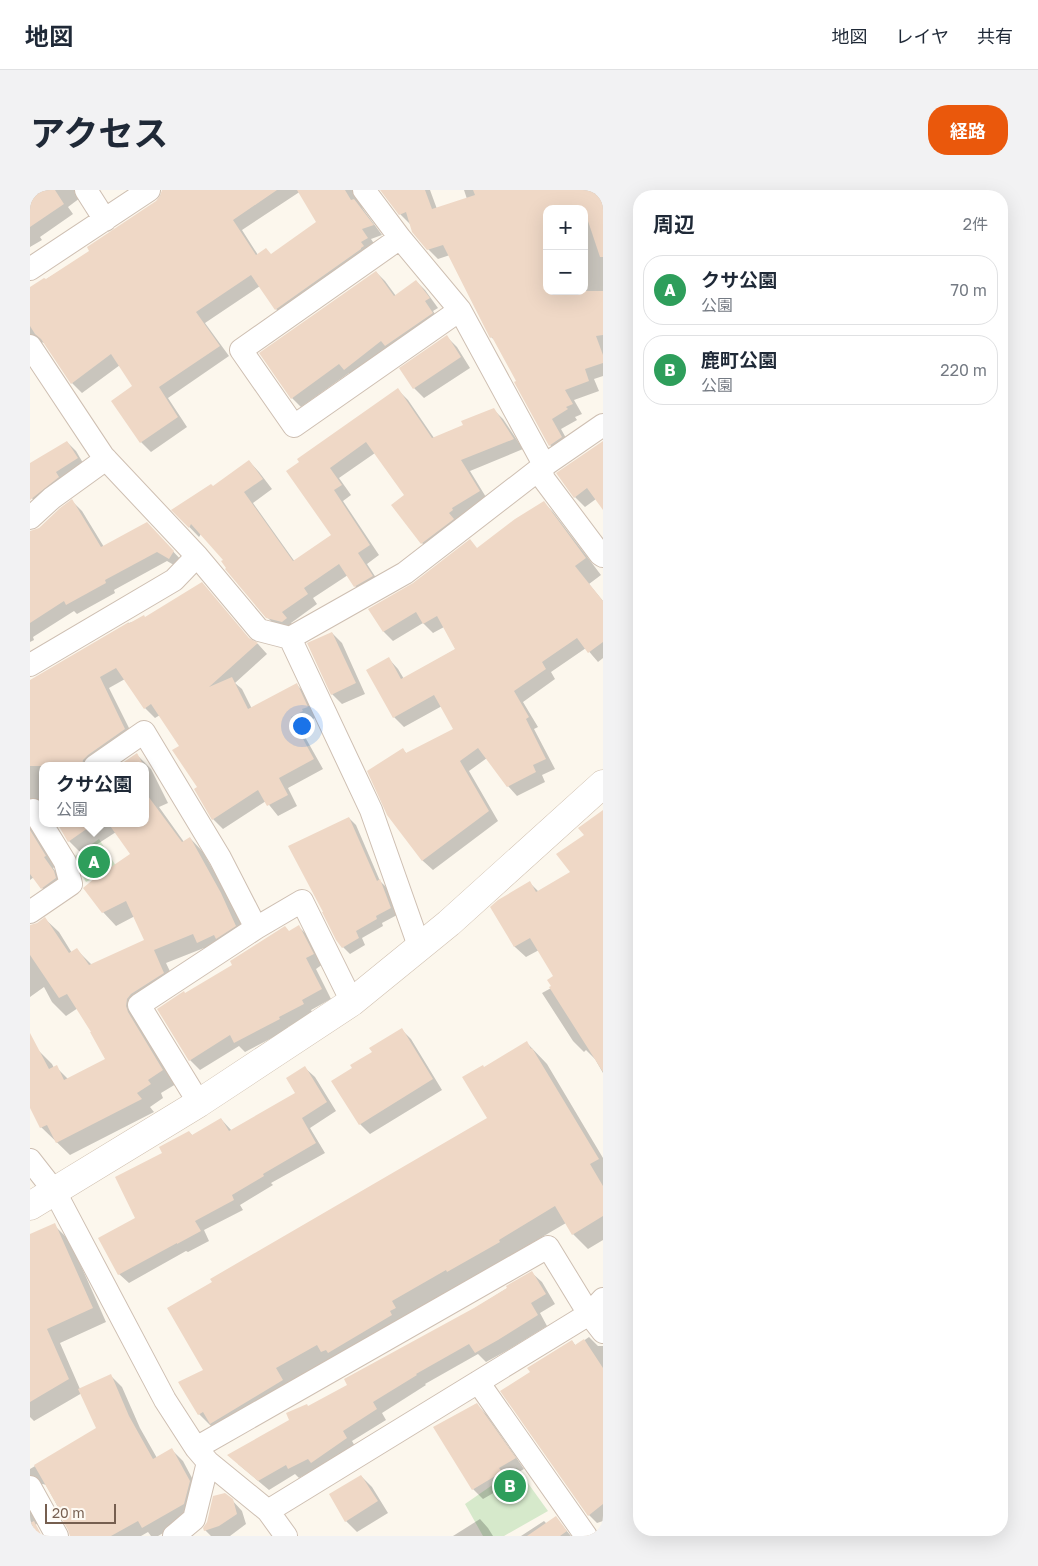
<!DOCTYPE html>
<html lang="ja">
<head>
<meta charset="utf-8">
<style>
	body { margin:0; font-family:"Golos Text","Noto Sans JP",sans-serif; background:#f2f2f3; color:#1f2937 }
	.controls { position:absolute; right:15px; top:15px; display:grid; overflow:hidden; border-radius:10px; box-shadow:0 5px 20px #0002 }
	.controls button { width:45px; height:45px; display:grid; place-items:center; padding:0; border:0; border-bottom:1px solid #e0e1e3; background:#fff; color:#1f2937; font:25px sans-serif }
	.scale { position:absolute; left:15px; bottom:12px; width:71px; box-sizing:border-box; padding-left:5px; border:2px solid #765f50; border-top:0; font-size:14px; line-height:18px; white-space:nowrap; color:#765f50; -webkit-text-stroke:4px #fefaf3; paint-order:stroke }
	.you { position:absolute; left:271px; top:535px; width:18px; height:18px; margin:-12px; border:4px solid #fff; border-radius:50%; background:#1a73e8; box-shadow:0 0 0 8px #1a73e833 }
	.badge { display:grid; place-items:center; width:32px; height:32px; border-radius:50%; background:#ea580c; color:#fff; font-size:16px; font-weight:700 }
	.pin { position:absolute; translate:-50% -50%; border:2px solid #fff; box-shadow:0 1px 5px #0006 }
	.popup { position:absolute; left:9px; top:572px; width:110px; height:65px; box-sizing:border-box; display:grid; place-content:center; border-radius:10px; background:#fff; filter:drop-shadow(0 1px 4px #0005); font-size:16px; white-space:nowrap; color:#747a83 }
	.popup b { font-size:19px; color:#1f2937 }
	.popup::after { content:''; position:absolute; left:50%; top:100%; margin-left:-10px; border:10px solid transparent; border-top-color:#fff }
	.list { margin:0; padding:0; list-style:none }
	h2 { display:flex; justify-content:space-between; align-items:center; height:65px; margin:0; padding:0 20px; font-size:21px }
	h2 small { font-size:16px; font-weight:400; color:#747a83 }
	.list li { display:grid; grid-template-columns:32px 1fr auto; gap:15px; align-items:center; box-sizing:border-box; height:70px; margin:0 10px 10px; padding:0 10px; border:1px solid #e0e1e3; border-radius:20px }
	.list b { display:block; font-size:19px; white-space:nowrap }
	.list p { margin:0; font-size:16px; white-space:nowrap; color:#747a83 }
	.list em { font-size:16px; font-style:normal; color:#747a83 }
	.map { position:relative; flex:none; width:573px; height:1346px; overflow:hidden; border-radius:20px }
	header { display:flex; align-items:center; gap:30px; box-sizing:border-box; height:70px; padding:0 25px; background:#fff; border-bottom:1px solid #e0e1e3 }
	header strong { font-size:24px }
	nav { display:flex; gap:28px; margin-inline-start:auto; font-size:18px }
	.intro { display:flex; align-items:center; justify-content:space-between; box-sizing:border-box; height:120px; padding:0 30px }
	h1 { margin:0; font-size:35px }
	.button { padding:12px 22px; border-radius:20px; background:#ea580c; color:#fff; font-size:18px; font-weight:700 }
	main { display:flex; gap:30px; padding:0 30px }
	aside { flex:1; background:#fff; border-radius:20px; box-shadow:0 5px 20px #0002 }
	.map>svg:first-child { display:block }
	.green { fill:#d6e9cb }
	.shadow { fill:#0003; fill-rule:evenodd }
	.building { fill:#efd8c6 }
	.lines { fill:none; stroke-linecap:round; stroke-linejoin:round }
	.street-casing { stroke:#cebfb2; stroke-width:24 }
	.secondary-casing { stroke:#d0c0b0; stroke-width:29 }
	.street { stroke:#fff; stroke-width:22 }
	.secondary { stroke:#fff; stroke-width:28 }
</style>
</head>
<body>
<header>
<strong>地図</strong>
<nav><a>地図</a><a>レイヤ</a><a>共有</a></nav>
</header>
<div class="intro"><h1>アクセス</h1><a class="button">経路</a></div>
<main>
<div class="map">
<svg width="573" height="1346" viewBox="0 0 573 1346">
	<rect width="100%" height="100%" fill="#fcf7ed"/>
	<path class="green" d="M 69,649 L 86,676 L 56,692 L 42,668 Z
		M 487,1278 L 518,1321 L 474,1346 L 453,1346 L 435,1314 Z"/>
	<path class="shadow" d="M 0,0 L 58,0 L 54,5 L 38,17 L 43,24 L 10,47 L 12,50 L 0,57 Z
		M 133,0 L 335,0 L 330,12 L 333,19 L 352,45 L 341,49 L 347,58 L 256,129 L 246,119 L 230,96 L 175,133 L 199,166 L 138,208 L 157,237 L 121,262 L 111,252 L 104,196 L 90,175 L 52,203 L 42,193 L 15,153 L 10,152 L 0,158 L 0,99 L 61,62 L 127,12 ZM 271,1 L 288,32 L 242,65 L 228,65 L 212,40 Z
		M 352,0 L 400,0 L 407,19 L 437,9 L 434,0 L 573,0 L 573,186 L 564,189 L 569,201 L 544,210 L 552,224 L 545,227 L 547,230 L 531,239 L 541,257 L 530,265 L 520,255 L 486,193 L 488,192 L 467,152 L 461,147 L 420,65 L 408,69 L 398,59 L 380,34 L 370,24 ZM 517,19 L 554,19 L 554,101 L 517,101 Z
		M 346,82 L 355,91 L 366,106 L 386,91 L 395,100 L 408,118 L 403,121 L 411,133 L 324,188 L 319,183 L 271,217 L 262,208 Z
		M 417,147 L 427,157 L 440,178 L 394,208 L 384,198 Z
		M 368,200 L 378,210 L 404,248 L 435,235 L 463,219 L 473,229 L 493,259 L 440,281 L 459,312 L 402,363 L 392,353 L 376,305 L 345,263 L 309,288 L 321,305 L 313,311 L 349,365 L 337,374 L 352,397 L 335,406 L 325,396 L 318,385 L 283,408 L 287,414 L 261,433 L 266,438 L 248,438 L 237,427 L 195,370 L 171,344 L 169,347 L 143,320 L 183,298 L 219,271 L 229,282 L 242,299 L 223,313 L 265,372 L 303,345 L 258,281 Z
		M 37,252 L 46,261 L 56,278 L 11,318 L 0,306 L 0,275 Z
		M 573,252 L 573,318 L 566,309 L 555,317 L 545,307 L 528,284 Z
		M 42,311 L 52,321 L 74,357 L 126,343 L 153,372 L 149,378 L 137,371 L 84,400 L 85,403 L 47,424 L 44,421 L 3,447 L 4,450 L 0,452 L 0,352 Z
		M 514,313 L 523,322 L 571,385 L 559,394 L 573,411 L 573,468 L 568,472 L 556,458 L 521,482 L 525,489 L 493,512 L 508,537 L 504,539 L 525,579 L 512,585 L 515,592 L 487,606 L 478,596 L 457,568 L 439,581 L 468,631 L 403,680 L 393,671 L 358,625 L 373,560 L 377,564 L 425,539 L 412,516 L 374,537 L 364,527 L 359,469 L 368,479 L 374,489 L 426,459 L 414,437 L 403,443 L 393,433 L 363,451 L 354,442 L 340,419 L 448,359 Z
		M 115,428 L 221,451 L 228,454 L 237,464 L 205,493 L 212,499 L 222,519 L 267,495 L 277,505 L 287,527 L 281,530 L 282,531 L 270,538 L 293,579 L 258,598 L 267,616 L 248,626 L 236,611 L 193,639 L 183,629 L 165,599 L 168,597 L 150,556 L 130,525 L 125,528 L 115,518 L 95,489 L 79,498 L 102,544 L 57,576 L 13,576 L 13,607 L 9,609 L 13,616 L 0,629 L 0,500 L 14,484 L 99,433 Z
		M 302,443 L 312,453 L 335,504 L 312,514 L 302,504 L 279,454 Z
		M 108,566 L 121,579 L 138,613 L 129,617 L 154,652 L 160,648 L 173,662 L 204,717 L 218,749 L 182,765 L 174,758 L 136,773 L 147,796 L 115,818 L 146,894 L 131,903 L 133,908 L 120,917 L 124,922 L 40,965 L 11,937 L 0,915 L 0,848 L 8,860 L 22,874 L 24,878 L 26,877 L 38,889 L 77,869 L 63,842 L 48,818 L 36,826 L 22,812 L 14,797 L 0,807 L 0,736 L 7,734 L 15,729 L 29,742 L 42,763 L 47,760 L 62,775 L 116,751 L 105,726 L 86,736 L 73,722 L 101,664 L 86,642 L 52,664 L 39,651 L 28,633 L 115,633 L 115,576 L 91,576 Z
		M 573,621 L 573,883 L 565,869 L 556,860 L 554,862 L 543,851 L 512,803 L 523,797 L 525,786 L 509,760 L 496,767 L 485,757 L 462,717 L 500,693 L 509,702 L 542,683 L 555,645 Z
		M 319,628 L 326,635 L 350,691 L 357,698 L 367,725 L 352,733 L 353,736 L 332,748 L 335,755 L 320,764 L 313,757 Z
		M 0,633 L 25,677 L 23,678 L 34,692 L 22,708 L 12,698 L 4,687 L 0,690 Z
		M 269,737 L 279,747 L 293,774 L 286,779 L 301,809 L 281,820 L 283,824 L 258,837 L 259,839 L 215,862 L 209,856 L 170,880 L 160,870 L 155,804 Z
		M 371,839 L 381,849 L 412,900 L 340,944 L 330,934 L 324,879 Z
		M 497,853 L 517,874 L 573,968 L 573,1050 L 558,1059 L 543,1044 L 536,1033 L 184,1239 L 169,1224 L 175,1180 L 458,929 L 454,878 Z
		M 275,878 L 285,887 L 306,921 L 280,938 L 295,963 L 241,993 L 243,995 L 210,1015 L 213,1020 L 174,1040 L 179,1051 L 158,1062 L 156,1061 L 99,1093 L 89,1084 L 107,1028 L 134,964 L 159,942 L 163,946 L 191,929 L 202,941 L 267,903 Z
		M 26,1037 L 40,1051 L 76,1132 L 30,1153 L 50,1199 L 81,1186 L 92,1197 L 110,1238 L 127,1268 L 142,1260 L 153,1271 L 170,1303 L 165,1325 L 128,1346 L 121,1346 L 118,1342 L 111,1346 L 41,1346 L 40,1339 L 16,1295 L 13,1294 L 5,1296 L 0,1301 L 0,1279 L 68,1239 L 52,1203 L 4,1231 L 0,1227 L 0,1045 Z
		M 502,1083 L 512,1092 L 525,1114 L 510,1123 L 517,1136 L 478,1160 L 456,1172 L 448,1164 L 395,1194 L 396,1195 L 352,1223 L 356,1230 L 322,1251 L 326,1258 L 269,1288 L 265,1284 L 239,1300 L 208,1274 L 260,1231 L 279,1217 L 319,1196 Z
		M 559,1147 L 568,1156 L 573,1156 L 573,1331 L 567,1333 L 559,1325 L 502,1183 L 542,1151 L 546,1156 Z
		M 446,1214 L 456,1224 L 494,1279 L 478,1288 L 481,1293 L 453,1309 L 443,1299 L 405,1238 Z
		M 331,1286 L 342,1297 L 358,1323 L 327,1342 L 316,1331 Z
		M 202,1310 L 212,1321 L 216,1334 L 200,1346 L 181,1346 L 175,1340 Z
		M 0,1317 L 9,1333 L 3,1336 L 8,1346 L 0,1346 Z
		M 526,1328 L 541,1346 L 491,1346 L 514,1331 L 517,1334 Z
		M 450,1329 L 458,1338 L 463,1346 L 423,1346 Z"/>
	<path class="building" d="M 0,0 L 25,0 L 34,14 L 0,37 Z
		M 132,0 L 247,0 L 203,30 L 226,65 L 236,58 L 241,64 L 286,32 L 267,0 L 315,0 L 321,10 L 324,9 L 344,35 L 332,39 L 338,48 L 331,52 L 334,56 L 331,58 L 331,59 L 245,120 L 221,85 L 166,122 L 190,156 L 129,197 L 148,227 L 110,253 L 81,211 L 102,196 L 81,164 L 41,194 L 11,149 L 5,144 L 0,136 L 0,97 L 14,88 L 16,89 L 59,61 L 57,57 L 126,11 L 130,6 Z
		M 350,0 L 395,0 L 402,19 L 445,5 L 443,0 L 573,0 L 573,67 L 570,67 L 554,19 L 517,19 L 517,101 L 573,101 L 573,145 L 566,146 L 573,165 L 573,173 L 555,179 L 559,191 L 535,200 L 543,214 L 536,217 L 538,219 L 522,229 L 532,247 L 519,256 L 484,192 L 486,191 L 462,147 L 460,148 L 413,55 L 397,60 L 382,42 L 376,22 L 369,25 Z
		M 346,81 L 364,106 L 386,90 L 400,108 L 395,111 L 403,123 L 355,156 L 351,151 L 314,180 L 309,174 L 261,209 L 229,163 Z
		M 417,145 L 431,167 L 383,199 L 369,178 Z
		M 368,198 L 402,248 L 433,235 L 431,231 L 464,218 L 484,249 L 431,270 L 450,301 L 422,318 L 423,320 L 419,323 L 424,329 L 391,354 L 361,315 L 374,305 L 336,252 L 300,278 L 312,295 L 304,300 L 340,355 L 328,363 L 343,386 L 324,397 L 309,374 L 274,398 L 278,404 L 252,422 L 257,428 L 252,432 L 236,428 L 195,379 L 196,378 L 191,371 L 193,370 L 161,334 L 159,338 L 141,320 L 181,294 L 183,296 L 219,270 L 233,289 L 214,302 L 263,371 L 301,345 L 256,281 L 269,272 L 267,269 Z
		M 37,251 L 48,268 L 26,282 L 29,287 L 0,310 L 0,273 Z
		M 573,251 L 573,320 L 557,298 L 544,308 L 526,283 Z
		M 42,309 L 71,357 L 117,332 L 144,361 L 139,369 L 127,362 L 75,390 L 76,393 L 36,415 L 34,411 L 0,433 L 0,341 L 9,338 L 30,318 Z
		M 514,311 L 556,368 L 545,376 L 573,411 L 573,452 L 558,463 L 547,448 L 512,472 L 516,479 L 484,501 L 499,527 L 496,529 L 516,569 L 503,575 L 506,582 L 477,597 L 448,558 L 430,571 L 459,621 L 392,671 L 357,625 L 337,581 L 373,558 L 376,563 L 423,539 L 404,505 L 363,528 L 336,480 L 359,467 L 371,489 L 425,459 L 407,426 L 393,434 L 386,422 L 353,442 L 338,419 L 383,393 L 440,349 L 447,358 L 485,329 Z
		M 172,392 L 219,448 L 228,453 L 179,497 L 202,487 L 218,519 L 267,493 L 278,517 L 272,519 L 273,521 L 261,527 L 284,569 L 249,588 L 258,605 L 237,616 L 228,600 L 182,630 L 164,599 L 167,597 L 142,560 L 149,556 L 121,514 L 114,519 L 86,478 L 70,487 L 95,539 L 58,565 L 53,570 L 52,576 L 0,576 L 0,490 L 99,432 L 98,434 L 114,425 L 115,427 Z
		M 302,442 L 326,493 L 301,505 L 277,453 Z
		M 107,563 L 114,576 L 88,576 Z
		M 115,602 L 152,652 L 160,647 L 191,703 L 206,736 L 186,749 L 184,745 L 167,753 L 163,744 L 124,760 L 134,783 L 101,804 L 97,809 L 96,816 L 98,822 L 133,880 L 118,890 L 121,894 L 107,903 L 112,909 L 26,953 L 17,935 L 10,938 L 0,918 L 0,843 L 19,879 L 27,875 L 34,890 L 75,869 L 60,842 L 61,842 L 37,804 L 29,808 L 0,765 L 0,735 L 7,733 L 15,727 L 39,763 L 47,758 L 59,775 L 114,750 L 96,711 L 72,723 L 53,698 L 65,688 L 100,664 L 78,633 L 115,633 Z
		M 573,620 L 573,882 L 519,797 L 521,796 L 517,790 L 523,786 L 500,748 L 484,757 L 460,717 L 468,710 L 500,691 L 506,702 L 540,682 L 526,664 L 554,645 L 548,638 Z
		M 319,627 L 347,691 L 350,689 L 361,718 L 346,726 L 347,729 L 326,741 L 329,748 L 312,758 L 306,750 L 292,722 L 293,722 L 258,656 Z
		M 27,633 L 65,633 L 38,652 Z
		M 0,640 L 16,666 L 14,667 L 24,681 L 26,688 L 11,699 L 0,684 Z
		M 269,735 L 284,764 L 276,768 L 292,799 L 272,810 L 274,814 L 249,827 L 250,829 L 204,853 L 200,845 L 159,871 L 127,819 L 154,801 L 155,803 L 202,775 L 200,771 L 255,736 L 259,741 Z
		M 372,838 L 403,889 L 329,935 L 301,891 L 322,878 L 320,875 L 342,862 L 339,858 Z
		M 497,851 L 501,859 L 502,858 L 569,969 L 560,974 L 573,996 L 573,1026 L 542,1045 L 525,1016 L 469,1050 L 470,1052 L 417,1082 L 416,1080 L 362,1111 L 366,1118 L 360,1121 L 362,1125 L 298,1163 L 296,1160 L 291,1162 L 287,1155 L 246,1178 L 253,1190 L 180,1234 L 173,1222 L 168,1225 L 148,1192 L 173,1180 L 137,1118 L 182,1092 L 180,1089 L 457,928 L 432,887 L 453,875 L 454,877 Z
		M 275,876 L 297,912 L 272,928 L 286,953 L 233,984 L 234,986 L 202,1005 L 204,1010 L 165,1031 L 171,1041 L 147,1054 L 147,1053 L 88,1085 L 68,1048 L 105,1028 L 85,987 L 132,963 L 129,957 L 159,941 L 162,945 L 191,928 L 199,941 L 265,903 L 256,888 Z
		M 25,1033 L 63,1118 L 17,1139 L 39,1189 L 0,1212 L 0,1044 Z
		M 502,1081 L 516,1104 L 501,1113 L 508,1125 L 468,1150 L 445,1163 L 439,1154 L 386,1184 L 387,1185 L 343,1212 L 347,1219 L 313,1241 L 317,1248 L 281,1273 L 278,1269 L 258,1279 L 256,1275 L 228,1291 L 197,1265 L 259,1230 L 256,1223 L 277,1214 L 278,1216 L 317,1195 L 314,1189 L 444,1118 L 477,1098 L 476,1096 Z
		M 554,1149 L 573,1178 L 573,1314 L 558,1326 L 470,1201 L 500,1182 L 497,1178 L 542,1150 L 545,1155 Z
		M 81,1184 L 99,1226 L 123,1269 L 142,1258 L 160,1291 L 154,1314 L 112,1338 L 108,1331 L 81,1346 L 40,1346 L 38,1340 L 26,1318 L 28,1317 L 4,1275 L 66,1238 L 48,1199 Z
		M 447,1213 L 486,1268 L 469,1278 L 472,1282 L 442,1300 L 403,1237 Z
		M 331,1285 L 348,1311 L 315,1332 L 299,1304 Z
		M 195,1303 L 203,1309 L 207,1324 L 189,1336 L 174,1341 L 173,1338 L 177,1332 L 183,1306 Z
		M 526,1326 L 537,1341 L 530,1346 L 497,1346 Z
		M 4,1331 L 12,1346 L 0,1346 L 0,1333 Z"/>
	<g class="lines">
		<g class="street-casing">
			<path id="street" d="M 56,0 L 75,30
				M 334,0 L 370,48 L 430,120 L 511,269 L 513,288 L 570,364 L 573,366
				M 370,48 L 211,160 L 264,236 L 430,120
				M 0,79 L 119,0
				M 0,156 L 73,266 L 167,366 L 229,440 L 260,448 L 341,620 L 389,756
				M 0,328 L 22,308 L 76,269
				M 260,448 L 375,383 L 512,277 L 573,235
				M 0,475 L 144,390 L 167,366
				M 65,576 L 114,542 L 190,668 L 226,738 L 272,711 L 322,812
				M 0,722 L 41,694 L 35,672 L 3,620
				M 169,913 L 109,815 L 226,738
				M 0,970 L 25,1002 L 135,1210 L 166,1258 L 178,1272 L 164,1329 L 144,1346
				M 448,1192 L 556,1346
				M 166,1258 L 518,1057 L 559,1124 L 573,1142
				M 178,1272 L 238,1321 L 256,1346
				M 0,1297 L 27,1346
				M 238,1321 L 559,1124 L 573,1109"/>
		</g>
		<g class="secondary-casing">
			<path id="secondary" d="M 0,1016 L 169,913 L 322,812 L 419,733 L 573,594"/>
		</g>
		<use href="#street" class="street"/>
		<use href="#secondary" class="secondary"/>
	</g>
</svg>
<div class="controls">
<button>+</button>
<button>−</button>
</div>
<div class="scale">20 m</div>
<div class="you"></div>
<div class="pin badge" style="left:64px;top:672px;background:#2e9e5b">A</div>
<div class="popup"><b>クサ公園</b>公園</div>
<div class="pin badge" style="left:480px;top:1296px;background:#2e9e5b">B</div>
</div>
<aside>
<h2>周辺<small>2件</small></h2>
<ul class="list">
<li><span class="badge" style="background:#2e9e5b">A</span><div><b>クサ公園</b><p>公園</p></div><em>70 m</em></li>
<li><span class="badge" style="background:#2e9e5b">B</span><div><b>鹿町公園</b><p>公園</p></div><em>220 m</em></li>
</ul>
</aside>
</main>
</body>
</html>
